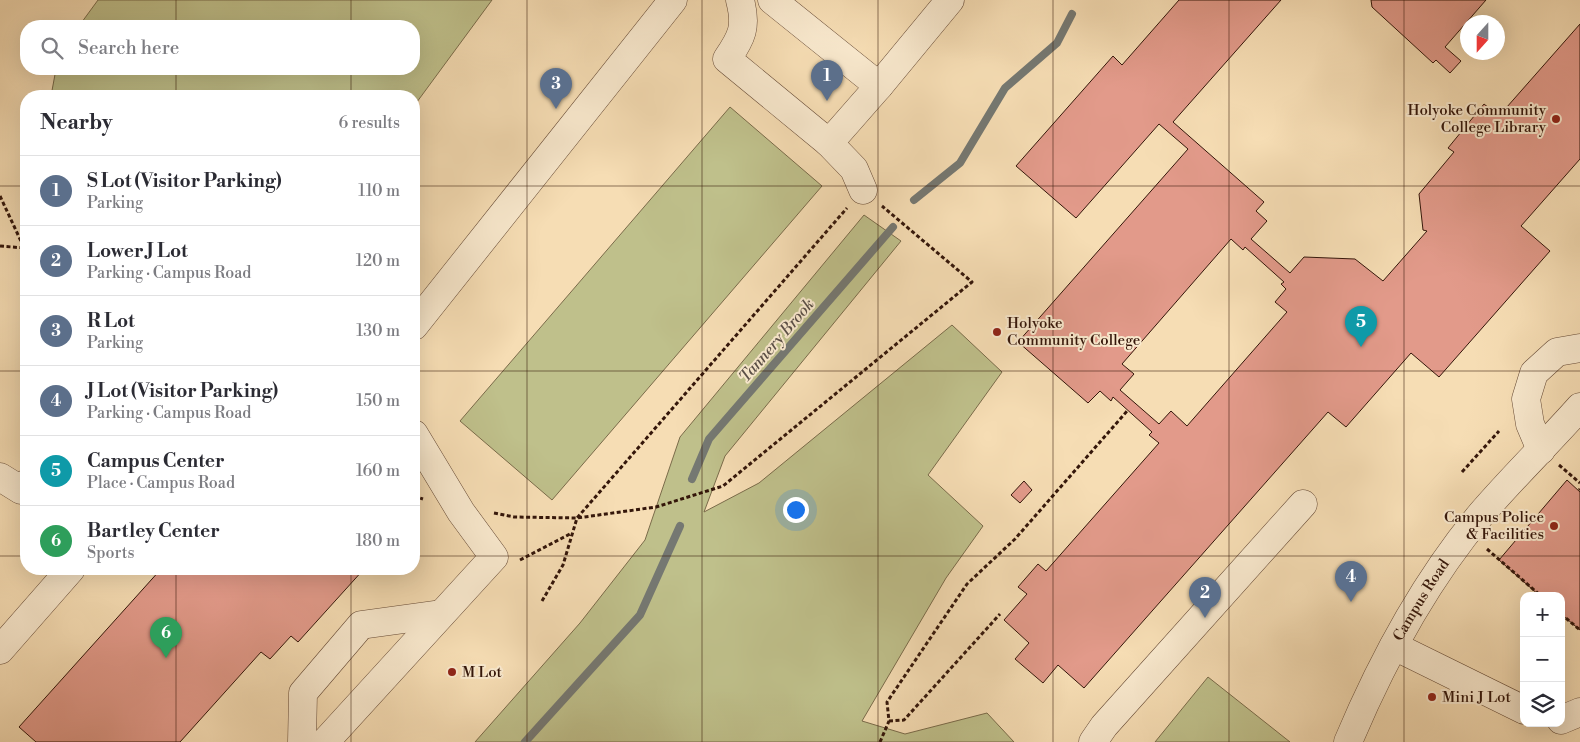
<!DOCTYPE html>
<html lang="en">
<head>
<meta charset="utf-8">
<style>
	body { margin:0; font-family:"Libre Bodoni",serif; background:#f7f7f7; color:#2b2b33 }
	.controls { position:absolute; right:15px; bottom:15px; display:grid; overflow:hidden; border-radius:10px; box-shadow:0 5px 20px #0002 }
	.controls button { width:45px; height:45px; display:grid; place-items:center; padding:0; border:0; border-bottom:1px solid #e1e1e2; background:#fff; color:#2b2b33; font:25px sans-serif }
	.compass { position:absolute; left:1460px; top:15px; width:45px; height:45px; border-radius:50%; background:#fff; box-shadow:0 5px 20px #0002; rotate:201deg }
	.you { position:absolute; left:795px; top:509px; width:18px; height:18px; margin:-12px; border:4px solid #fff; border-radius:50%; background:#1a73e8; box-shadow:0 0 0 8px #1a73e833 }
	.badge { display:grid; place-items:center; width:32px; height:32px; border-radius:50%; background:#7c3aed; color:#fff; font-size:16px; font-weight:700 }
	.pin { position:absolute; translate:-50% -41px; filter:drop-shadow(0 1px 2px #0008) }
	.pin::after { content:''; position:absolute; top:26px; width:18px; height:15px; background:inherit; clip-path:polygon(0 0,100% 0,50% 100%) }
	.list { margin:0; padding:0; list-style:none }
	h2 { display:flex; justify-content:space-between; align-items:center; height:65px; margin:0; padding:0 20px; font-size:21px }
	h2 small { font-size:16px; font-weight:400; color:#7c7c81 }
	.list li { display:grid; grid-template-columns:32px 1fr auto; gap:15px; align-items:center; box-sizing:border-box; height:70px; padding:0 20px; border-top:1px solid #e1e1e2 }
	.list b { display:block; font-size:19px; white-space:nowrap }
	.list p { margin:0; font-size:16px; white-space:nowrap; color:#7c7c81 }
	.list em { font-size:16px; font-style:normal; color:#7c7c81 }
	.icon { flex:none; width:28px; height:28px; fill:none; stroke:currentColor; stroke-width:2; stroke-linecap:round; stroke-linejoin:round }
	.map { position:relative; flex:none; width:1580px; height:742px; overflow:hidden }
	.search { position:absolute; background:#fff; box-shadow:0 5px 20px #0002; left:20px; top:20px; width:400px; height:55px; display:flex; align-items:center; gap:12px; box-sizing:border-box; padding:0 18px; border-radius:20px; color:#7c7c81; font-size:19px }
	.panel { position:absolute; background:#fff; box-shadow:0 5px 20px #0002; left:20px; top:90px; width:400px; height:485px; border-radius:20px }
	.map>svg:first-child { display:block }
	.green { fill:#bfc08b; stroke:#7a6b4a }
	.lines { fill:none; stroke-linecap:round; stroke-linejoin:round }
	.stream { stroke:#757872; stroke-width:8 }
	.building { fill:#e29a8a; stroke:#34160a; fill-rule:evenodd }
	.minor-casing { stroke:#644834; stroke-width:29 }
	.path { stroke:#34160a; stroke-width:3; stroke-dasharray:4 2.5; stroke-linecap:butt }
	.minor { stroke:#f9e9ce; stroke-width:28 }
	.grid { fill:none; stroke:#34160a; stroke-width:1; stroke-opacity:0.55 }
	.poi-dot { fill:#8f2418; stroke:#f9e9ce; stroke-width:2 }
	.labels { text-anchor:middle; stroke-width:4; stroke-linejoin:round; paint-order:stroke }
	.poi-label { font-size:15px; fill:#34160a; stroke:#f9e9ce; text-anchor:start }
	.street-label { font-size:15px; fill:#34160a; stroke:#f9e9ce }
	.water-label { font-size:16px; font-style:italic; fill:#5a4f47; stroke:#f9e9ce }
</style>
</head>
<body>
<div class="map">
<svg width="1580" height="742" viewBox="0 0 1580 742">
	<rect width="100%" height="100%" fill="#f6ddb4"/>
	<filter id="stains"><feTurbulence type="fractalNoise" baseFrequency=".004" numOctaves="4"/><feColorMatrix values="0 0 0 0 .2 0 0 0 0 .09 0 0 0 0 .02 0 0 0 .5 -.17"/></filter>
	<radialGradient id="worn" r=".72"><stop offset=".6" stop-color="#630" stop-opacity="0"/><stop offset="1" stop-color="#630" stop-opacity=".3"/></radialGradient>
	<path class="green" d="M 98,0 L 492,0 L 414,106 L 414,96 L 51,96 L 56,69 L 414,69 L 414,26 L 79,26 Z
		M 730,107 L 822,186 L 552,500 L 460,421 Z
		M 864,215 L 901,241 L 725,456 L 704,512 L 759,483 L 952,325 L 1002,372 L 928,475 L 983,526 L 946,578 L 862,721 L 905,734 L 987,713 L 1014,742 L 475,742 L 580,623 L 645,540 L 680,437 Z
		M 1208,677 L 1290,742 L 1155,742 Z"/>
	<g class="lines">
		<path class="stream" d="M 914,200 L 960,163 L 1005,88 L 1057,43 L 1072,14
			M 692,479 L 709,439 L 893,227
			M 525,742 L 640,615 L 680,526"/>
	</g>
	<path class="building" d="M 1179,0 L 1281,0 L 1173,122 L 1264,202 L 1256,211 L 1267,221 L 1251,239 L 1290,273 L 1304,257 L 1355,259 L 1383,281 L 1427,231 L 1423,230 L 1419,194 L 1454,152 L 1448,148 L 1484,104 L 1499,116 L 1580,24 L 1580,159 L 1521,226 L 1550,251 L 1439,377 L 1411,353 L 1346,427 L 1328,412 L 1084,688 L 1058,665 L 1043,683 L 1015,659 L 1029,643 L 1004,620 L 1027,594 L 1018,587 L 1038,564 L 1046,571 L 1159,443 L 1149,435 L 1152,432 L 1113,397 L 1111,401 L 1100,391 L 1088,403 L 1018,342 L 1188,149 L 1159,124 L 1076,218 L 1016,166 L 1113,56 L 1122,65 ZM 1231,239 L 1243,250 L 1245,247 L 1284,282 L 1281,284 L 1286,289 L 1275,302 L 1287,312 L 1187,426 L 1171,411 L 1159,424 L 1120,390 L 1134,374 L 1122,364 Z
		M 1371,0 L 1486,0 L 1445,47 L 1461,61 L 1450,73 L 1436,60 L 1433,63 L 1372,7 Z
		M 1567,480 L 1580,492 L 1580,630 L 1561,614 L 1561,596 L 1540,596 L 1499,560 Z
		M 1024,481 L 1032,490 L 1020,503 L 1011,495 Z
		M 161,569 L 364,569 L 298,642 L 291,636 L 270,659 L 261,652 L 180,742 L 36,742 L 19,727 Z"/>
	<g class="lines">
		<g class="minor-casing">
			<g id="minor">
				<path d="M 740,0 C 747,27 742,37 727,59 L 829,143 L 854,169 L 863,190"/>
				<path d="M 772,0 L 879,86 L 950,0"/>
				<path d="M 829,143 L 879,86"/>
				<path d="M 414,326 L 673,0"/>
				<path d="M 1541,450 L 1530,424 L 1526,399 L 1534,373 L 1557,352 L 1580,348"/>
				<path d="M 0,477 L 21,490 L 26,484"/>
				<path d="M 1394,646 L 1524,710"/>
				<path d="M 0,650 L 71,569"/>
				<path d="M 1561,720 L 1580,712"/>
				<path d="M 302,742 L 303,693 L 361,625 L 441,614"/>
				<path d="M 325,742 L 494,557 L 461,512 L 414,434"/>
				<path d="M 1093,742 L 1104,726 L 1303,504"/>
				<path id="s1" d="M 1348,742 C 1382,661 1425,581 1482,513 C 1513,477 1548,443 1580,407"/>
			</g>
		</g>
		<path class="path" d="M 0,196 L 26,252
			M 0,246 L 24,248
			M 1559,465 L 1580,483
			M 1462,472 L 1499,431
			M 1579,490 L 1580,489
			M 414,496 L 423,499
			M 494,513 L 514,517 L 577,518 L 656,507 L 723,486 L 972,282 L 882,206
			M 1487,549 L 1541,596
			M 520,560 L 572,533
			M 542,601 L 563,565 L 577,518 L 847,208
			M 1561,614 L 1580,630
			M 889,721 L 904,720 L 1000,614
			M 880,742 L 889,721 L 887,702 L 967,584 L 1015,539 L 1128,410"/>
		<use href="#minor" class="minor"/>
	</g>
	<path class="grid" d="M 176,0 L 176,26M 351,0 L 351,26M 527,0 L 527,742M 702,0 L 702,742M 878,0 L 878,742M 1053,0 L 1053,742M 1229,0 L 1229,742M 1404,0 L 1404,742M 176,69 L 176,96M 351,69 L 351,96M 0,186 L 26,186M 414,186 L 1580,186M 0,371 L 26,371M 414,371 L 1580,371M 0,556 L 26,556M 414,556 L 1580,556M 176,569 L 176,742M 351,569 L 351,742"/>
	<g class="poi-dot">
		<circle cx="1556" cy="119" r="5"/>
		<circle cx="997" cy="332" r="5"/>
		<circle cx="1554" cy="526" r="5"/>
		<circle cx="452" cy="672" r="5"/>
		<circle cx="1432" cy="697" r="5"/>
	</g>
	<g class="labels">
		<g class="poi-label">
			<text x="1546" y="115" text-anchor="end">Holyoke Community<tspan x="1546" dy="17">College Library</tspan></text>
			<text x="1007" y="328">Holyoke<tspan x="1007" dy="17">Community College</tspan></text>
			<text x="1544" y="522" text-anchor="end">Campus Police<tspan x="1544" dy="17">&amp; Facilities</tspan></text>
			<text x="462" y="677">M Lot</text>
			<text x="1442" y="702">Mini J Lot</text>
		</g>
		<g class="street-label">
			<text dy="5" stroke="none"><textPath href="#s1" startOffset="160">Campus Road</textPath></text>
		</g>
		<g class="water-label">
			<text transform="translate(776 340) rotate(-49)" y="6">Tannery Brook</text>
		</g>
	</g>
	<rect width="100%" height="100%" filter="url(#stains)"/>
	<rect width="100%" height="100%" fill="url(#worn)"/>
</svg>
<div class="controls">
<button>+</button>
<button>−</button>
<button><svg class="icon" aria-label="layers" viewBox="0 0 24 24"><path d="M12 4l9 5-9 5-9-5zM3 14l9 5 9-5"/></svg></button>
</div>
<svg class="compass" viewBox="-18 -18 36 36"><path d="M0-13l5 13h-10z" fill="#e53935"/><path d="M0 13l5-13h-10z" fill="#7c7c81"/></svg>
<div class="you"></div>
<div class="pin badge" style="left:827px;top:101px;background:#5c6f8a">1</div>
<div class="pin badge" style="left:1205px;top:618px;background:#5c6f8a">2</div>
<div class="pin badge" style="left:556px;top:109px;background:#5c6f8a">3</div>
<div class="pin badge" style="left:1351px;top:602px;background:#5c6f8a">4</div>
<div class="pin badge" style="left:1361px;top:347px;background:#0f9aa8">5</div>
<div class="pin badge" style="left:166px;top:658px;background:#2e9e5b">6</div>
<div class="search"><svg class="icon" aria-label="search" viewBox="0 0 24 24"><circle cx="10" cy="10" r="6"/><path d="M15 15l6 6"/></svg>Search here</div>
<section class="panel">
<h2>Nearby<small>6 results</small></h2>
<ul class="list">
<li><span class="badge" style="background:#5c6f8a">1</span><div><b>S Lot (Visitor Parking)</b><p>Parking</p></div><em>110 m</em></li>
<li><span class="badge" style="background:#5c6f8a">2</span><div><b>Lower J Lot</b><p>Parking · Campus Road</p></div><em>120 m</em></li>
<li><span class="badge" style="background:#5c6f8a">3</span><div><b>R Lot</b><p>Parking</p></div><em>130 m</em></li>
<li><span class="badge" style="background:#5c6f8a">4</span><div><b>J Lot (Visitor Parking)</b><p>Parking · Campus Road</p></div><em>150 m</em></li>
<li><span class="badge" style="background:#0f9aa8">5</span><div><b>Campus Center</b><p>Place · Campus Road</p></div><em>160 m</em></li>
<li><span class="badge" style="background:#2e9e5b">6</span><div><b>Bartley Center</b><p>Sports</p></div><em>180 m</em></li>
</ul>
</section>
</div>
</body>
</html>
